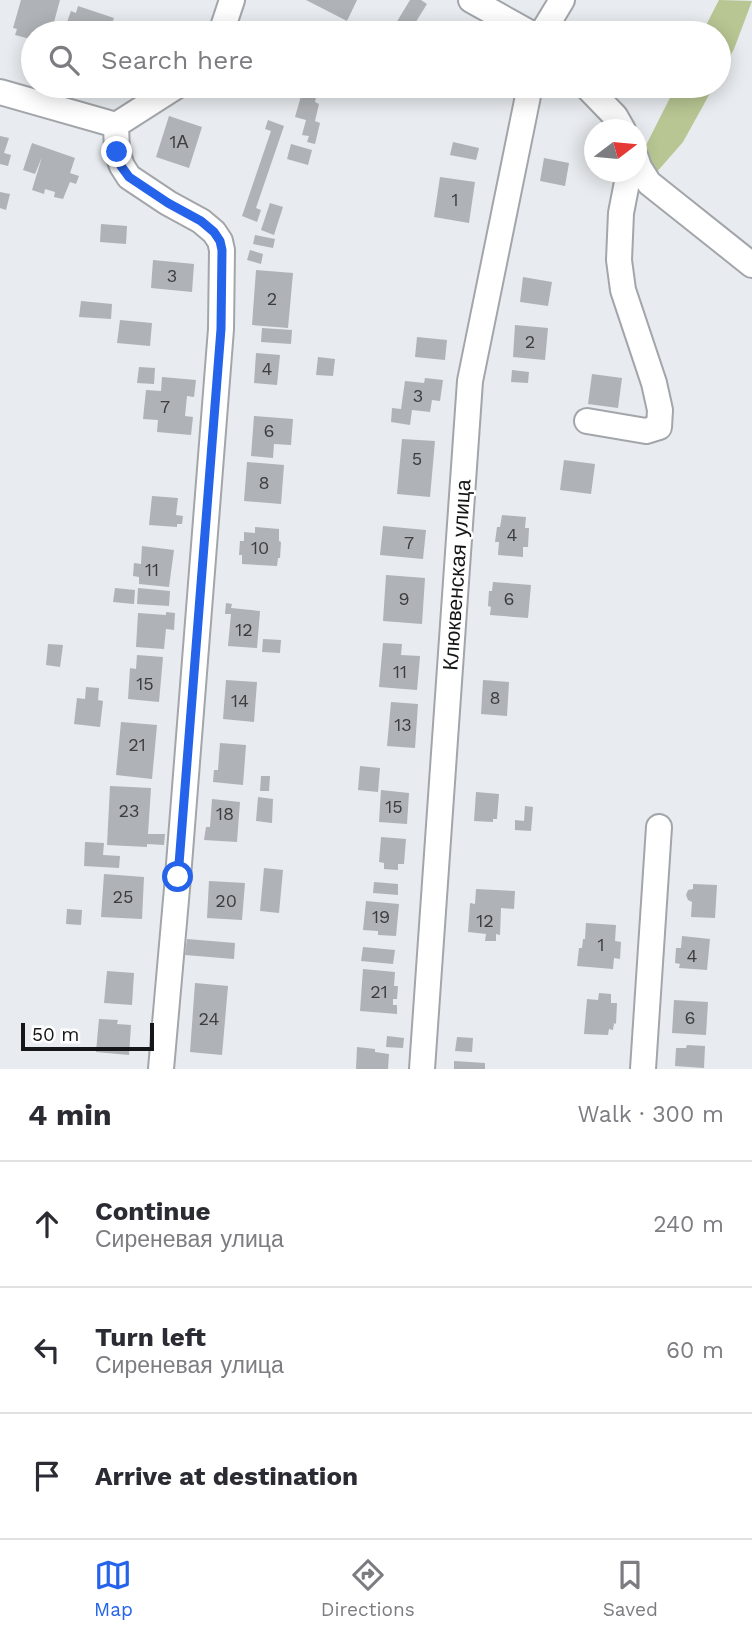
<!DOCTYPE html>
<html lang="en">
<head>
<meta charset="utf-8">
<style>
	body { margin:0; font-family:"Work Sans",sans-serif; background:#f7f7f7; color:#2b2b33 }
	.compass { position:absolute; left:584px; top:119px; width:63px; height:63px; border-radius:50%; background:#fff; box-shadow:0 4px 18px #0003; rotate:74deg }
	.scale { position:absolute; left:21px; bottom:18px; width:133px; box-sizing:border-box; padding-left:7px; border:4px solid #151617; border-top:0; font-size:19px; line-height:24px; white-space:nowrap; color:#151617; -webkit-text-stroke:5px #fff; paint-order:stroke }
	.stop { position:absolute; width:21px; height:21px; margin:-16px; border:5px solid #2563eb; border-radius:50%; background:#fff }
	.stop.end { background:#2563eb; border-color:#fff; box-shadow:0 2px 7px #0008 }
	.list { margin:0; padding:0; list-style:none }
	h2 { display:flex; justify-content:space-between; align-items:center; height:91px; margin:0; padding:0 28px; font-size:30px }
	h2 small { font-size:23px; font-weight:400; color:#7c7c81 }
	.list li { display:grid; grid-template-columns:46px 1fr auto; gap:21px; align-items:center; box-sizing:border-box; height:126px; padding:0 28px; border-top:2px solid #e1e1e2 }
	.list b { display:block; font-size:26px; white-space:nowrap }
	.list p { margin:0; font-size:23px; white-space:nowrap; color:#7c7c81 }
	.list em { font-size:23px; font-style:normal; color:#7c7c81 }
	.icon { flex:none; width:38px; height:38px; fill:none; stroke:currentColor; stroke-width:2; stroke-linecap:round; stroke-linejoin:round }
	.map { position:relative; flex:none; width:752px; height:1069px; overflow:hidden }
	.search { position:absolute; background:#fff; box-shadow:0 4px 18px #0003; left:21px; right:21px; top:21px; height:77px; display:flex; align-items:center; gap:18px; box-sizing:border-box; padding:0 24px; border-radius:38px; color:#7c7c81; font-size:26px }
	.sheet { height:469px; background:#fff }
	nav { display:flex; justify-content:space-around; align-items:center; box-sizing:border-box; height:98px; border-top:2px solid #e1e1e2; background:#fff; font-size:19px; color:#7c7c81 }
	nav a { display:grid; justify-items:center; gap:4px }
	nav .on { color:#2563eb }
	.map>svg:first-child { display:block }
	.green { fill:#b8c693 }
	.building { fill:#afb2b6 }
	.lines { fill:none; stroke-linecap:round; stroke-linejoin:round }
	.minor-casing { stroke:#a2a5a9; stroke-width:28 }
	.minor { stroke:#fff; stroke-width:24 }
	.route { stroke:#2563eb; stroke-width:9 }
	.labels { text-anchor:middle; stroke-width:5; stroke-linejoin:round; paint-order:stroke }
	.number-label { font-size:18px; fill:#3c3d3f }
	.street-label { font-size:21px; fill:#151617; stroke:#fff }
</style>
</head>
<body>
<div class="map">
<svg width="752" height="1069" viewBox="0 0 752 1069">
	<rect width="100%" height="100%" fill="#e8ebef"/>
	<path class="green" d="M 719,0 L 752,1 L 734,49 L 719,77 L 719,33 L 702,33 Z
		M 676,86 L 714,86 L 683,142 L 655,174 L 642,153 Z"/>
	<path class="building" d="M 21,0 L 60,0 L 51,33 L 32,33 L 30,39 L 15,35 L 17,29 L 13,28 Z
		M 306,0 L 357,0 L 347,21 Z
		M 410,0 L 421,0 L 427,4 L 409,33 L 402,33 L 393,28 Z
		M 78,6 L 114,18 L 109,33 L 97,31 L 96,33 L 63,33 L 71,11 L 76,13 Z
		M 303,89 L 317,93 L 315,102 L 319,104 L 315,121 L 320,123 L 315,144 L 307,142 L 309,136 L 302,135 L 306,120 L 295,117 Z
		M 169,116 L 202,127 L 189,168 L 156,157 Z
		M 268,120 L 284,126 L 256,208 L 261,210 L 257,222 L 242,216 L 271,131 L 265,129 Z
		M 0,136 L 9,138 L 4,153 L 11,155 L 8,166 L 0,164 Z
		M 453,142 L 479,148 L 476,160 L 450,155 Z
		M 32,143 L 75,158 L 70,173 L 79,176 L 76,184 L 70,182 L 63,199 L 54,197 L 55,192 L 45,189 L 44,194 L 32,190 L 42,157 L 35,174 L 23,170 Z
		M 291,144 L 312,150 L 308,165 L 287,159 Z
		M 544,158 L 569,163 L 565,186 L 540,181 Z
		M 440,177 L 475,182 L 469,223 L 434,217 Z
		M 0,192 L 10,194 L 6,210 L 0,208 Z
		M 270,203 L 283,207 L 274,235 L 261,230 Z
		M 101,224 L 127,226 L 126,244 L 100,242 Z
		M 255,235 L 275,239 L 273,248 L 253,244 Z
		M 250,250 L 263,254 L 261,264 L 247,260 Z
		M 153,260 L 194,264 L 192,292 L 151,288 Z
		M 256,270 L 293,273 L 288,328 L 252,325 Z
		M 523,277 L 552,282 L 548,306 L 520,302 Z
		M 81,301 L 112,304 L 111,319 L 79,317 Z
		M 120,320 L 152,323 L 150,346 L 117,343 Z
		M 515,325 L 548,328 L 545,360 L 513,357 Z
		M 262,328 L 292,330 L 291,344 L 261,342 Z
		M 417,337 L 447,340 L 445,360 L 415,357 Z
		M 256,353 L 280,355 L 277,385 L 254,383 Z
		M 318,357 L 335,359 L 333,376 L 316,375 Z
		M 139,367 L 155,368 L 154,384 L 137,383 Z
		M 512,370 L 529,372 L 528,383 L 511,382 Z
		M 592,374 L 622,378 L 618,408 L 588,404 Z
		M 162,377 L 196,380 L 194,397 L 187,396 L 185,416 L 193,417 L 191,435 L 157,432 L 158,420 L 143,419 L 146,390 L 161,391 Z
		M 425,378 L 443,380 L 440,401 L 432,400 L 430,412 L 412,410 L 410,425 L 391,422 L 392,408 L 401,409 L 405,381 L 424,383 Z
		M 254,416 L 293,419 L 291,445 L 274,444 L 273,458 L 251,456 Z
		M 402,439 L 435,441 L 430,497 L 397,494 Z
		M 564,460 L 595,464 L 591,494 L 560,490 Z
		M 247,462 L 284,465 L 281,504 L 244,501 Z
		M 152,496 L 178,498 L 176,515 L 183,516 L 182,524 L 177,524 L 177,527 L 149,525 Z
		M 502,515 L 526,517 L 525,528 L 529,528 L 528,547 L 523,547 L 523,557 L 498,555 L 499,542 L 495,542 L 497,527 L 500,527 Z
		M 383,526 L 426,530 L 423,559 L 380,555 Z
		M 255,527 L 279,529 L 279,541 L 281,542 L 280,558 L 278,558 L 277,566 L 242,564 L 242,555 L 239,555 L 240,541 L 244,541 L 244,532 L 255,533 Z
		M 142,546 L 174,550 L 169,587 L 139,584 L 139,577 L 133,576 L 134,563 L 141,564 Z
		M 386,575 L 425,578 L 422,624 L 383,621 Z
		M 493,582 L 531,585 L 528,618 L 490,615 L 491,607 L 488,606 L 489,591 L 492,591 Z
		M 115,588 L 135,590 L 134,604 L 113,602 Z
		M 138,588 L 170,591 L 169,606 L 137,604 Z
		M 226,603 L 232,604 L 231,608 L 260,611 L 257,648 L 228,646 L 231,614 L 225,614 Z
		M 166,612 L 175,613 L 174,630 L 166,629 L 164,649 L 136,647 L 138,613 L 166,615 Z
		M 263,639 L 281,640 L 280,653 L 262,652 Z
		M 383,643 L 402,644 L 401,655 L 420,656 L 417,690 L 379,687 Z
		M 48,644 L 63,645 L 60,667 L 46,665 Z
		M 137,655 L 163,657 L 159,702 L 128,699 L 130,668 L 136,669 Z
		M 226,680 L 257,682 L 254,722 L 223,719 Z
		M 483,680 L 509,682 L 507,716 L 481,714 Z
		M 86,687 L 99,688 L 98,700 L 103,701 L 100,727 L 74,724 L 77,698 L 85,699 Z
		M 391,702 L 418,704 L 415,748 L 387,746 Z
		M 121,722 L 157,725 L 152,779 L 116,775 Z
		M 220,743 L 246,745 L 243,785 L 213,782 L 214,770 L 218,770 Z
		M 360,766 L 380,768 L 378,792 L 358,790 Z
		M 261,776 L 270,776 L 269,791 L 260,791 Z
		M 110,786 L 151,788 L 148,834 L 165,834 L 164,845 L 147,844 L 147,847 L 107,845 Z
		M 381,790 L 409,793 L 407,824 L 379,822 Z
		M 476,792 L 499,794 L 497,819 L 493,819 L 493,822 L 474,821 Z
		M 258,797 L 273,799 L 272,823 L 256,821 Z
		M 212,799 L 240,802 L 237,842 L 204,840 L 206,827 L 210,827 Z
		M 525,806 L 533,807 L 531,831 L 515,830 L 515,820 L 524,821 Z
		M 381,837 L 406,839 L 404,864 L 398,864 L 398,870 L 384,869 L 384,863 L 379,862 Z
		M 85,842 L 104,843 L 103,855 L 120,856 L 119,868 L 84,866 Z
		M 264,868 L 283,870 L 279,913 L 260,911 Z
		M 104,874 L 144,877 L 142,919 L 101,917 Z
		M 209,881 L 245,883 L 242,920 L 207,918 Z
		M 374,882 L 398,884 L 398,895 L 373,893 Z
		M 693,884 L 717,885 L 715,918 L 691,917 L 692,902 L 688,900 L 686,895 L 688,890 L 693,889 Z
		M 476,889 L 515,891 L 514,909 L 501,908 L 500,935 L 496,934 L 496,941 L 485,941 L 486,934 L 468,932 L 470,903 L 475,904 Z
		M 366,901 L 399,904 L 396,936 L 378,935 L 378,931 L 363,930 Z
		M 67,909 L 82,910 L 81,925 L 66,924 Z
		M 586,923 L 616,925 L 615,941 L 621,942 L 620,959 L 614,958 L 613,969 L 577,966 L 579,948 L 582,948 L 583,939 L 585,939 Z
		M 682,936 L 710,939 L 707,970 L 679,968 L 680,964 L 675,963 L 676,948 L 681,948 Z
		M 187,939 L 235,943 L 234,959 L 185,955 Z
		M 363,947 L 395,950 L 393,964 L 361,961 Z
		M 363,969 L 395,972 L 394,986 L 398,986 L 397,999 L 393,999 L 393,1005 L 397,1005 L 397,1014 L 360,1011 Z
		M 107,971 L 134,973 L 132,1005 L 104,1003 Z
		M 195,983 L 228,986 L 222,1055 L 190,1052 Z
		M 599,993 L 611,994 L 611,1003 L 617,1003 L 616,1024 L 614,1023 L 613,1030 L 609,1029 L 608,1035 L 584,1034 L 587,999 L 598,1000 Z
		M 674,1000 L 708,1002 L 706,1035 L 672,1033 Z
		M 99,1019 L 118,1020 L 117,1024 L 131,1025 L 129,1055 L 96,1052 Z
		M 387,1036 L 404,1038 L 403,1048 L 386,1047 Z
		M 457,1037 L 473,1038 L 472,1052 L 455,1051 Z
		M 687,1045 L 705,1046 L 704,1068 L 675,1066 L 676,1048 L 686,1048 Z
		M 357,1047 L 375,1049 L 375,1052 L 389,1054 L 388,1069 L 356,1069 Z
		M 454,1061 L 485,1063 L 485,1069 L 454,1069 Z"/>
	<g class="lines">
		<g class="minor-casing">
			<path id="minor" d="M 471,0 L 530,33
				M 221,33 L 232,0
				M 542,33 L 562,0
				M 586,86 L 615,116 L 623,130
				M 0,92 L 116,125 L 177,86
				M 116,125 L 117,152 L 122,166 L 129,177 L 168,203 L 201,221 L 214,232 L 220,241 L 222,250 L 221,329 L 178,877 L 161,1069
				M 636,158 L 639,167 L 649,183 L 752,265
				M 587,421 L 646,431 L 659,427 L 660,410 L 654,383 L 623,290 L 619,260 L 621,213 L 629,172
				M 422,1069 L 470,381 L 530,86
				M 643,1069 L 659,827"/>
		</g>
		<use href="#minor" class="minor"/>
	</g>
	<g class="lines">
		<path class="route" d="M 117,152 L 121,166 L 129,177 L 168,203 L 201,221 L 214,232 L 220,241 L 222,250 L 221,329 L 178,877"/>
	</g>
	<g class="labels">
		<g class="number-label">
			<text x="179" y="148">1А</text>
			<text x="455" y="206">1</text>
			<text x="172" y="282">3</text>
			<text x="272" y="305">2</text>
			<text x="530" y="348">2</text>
			<text x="267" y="375">4</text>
			<text x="418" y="402">3</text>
			<text x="165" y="413">7</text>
			<text x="269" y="437">6</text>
			<text x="417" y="465">5</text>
			<text x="264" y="489">8</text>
			<text x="512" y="541">4</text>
			<text x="409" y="549">7</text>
			<text x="260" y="554">10</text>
			<text x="152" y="576">11</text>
			<text x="404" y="605">9</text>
			<text x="509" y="605">6</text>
			<text x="244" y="636">12</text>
			<text x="400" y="678">11</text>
			<text x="145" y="690">15</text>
			<text x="495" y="704">8</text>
			<text x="240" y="707">14</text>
			<text x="403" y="731">13</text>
			<text x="137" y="751">21</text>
			<text x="394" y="813">15</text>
			<text x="129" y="817">23</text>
			<text x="225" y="820">18</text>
			<text x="123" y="903">25</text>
			<text x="226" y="907">20</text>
			<text x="381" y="923">19</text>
			<text x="485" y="927">12</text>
			<text x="601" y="951">1</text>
			<text x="692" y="962">4</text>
			<text x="379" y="998">21</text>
			<text x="690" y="1024">6</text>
			<text x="209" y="1025">24</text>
		</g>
		<g class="street-label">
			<text transform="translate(457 575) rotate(-86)" y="7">Клюквенская улица</text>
		</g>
	</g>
</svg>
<svg class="compass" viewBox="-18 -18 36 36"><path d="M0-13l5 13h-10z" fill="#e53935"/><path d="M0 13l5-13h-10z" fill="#7c7c81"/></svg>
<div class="scale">50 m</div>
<div class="stop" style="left:178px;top:877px"></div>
<div class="stop end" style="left:117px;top:152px"></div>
<div class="search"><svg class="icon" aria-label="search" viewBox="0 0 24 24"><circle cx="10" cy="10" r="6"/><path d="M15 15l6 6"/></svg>Search here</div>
</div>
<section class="sheet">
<h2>4 min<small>Walk · 300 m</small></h2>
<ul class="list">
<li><svg class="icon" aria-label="ahead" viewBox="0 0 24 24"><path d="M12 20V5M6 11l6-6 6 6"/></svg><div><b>Continue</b><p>Сиреневая улица</p></div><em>240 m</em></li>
<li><svg class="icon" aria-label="left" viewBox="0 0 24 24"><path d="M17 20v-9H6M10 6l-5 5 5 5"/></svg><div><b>Turn left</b><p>Сиреневая улица</p></div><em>60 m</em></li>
<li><svg class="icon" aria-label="arrive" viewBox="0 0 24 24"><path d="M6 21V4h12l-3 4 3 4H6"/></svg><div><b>Arrive at destination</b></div></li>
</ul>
</section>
<nav>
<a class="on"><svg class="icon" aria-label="map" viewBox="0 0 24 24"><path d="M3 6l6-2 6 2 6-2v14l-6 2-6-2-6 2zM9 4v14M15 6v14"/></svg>Map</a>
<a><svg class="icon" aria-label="directions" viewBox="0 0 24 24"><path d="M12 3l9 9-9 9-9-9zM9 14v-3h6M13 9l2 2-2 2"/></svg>Directions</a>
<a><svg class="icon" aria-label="saved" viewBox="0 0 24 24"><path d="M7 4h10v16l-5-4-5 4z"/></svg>Saved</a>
</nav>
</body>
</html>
